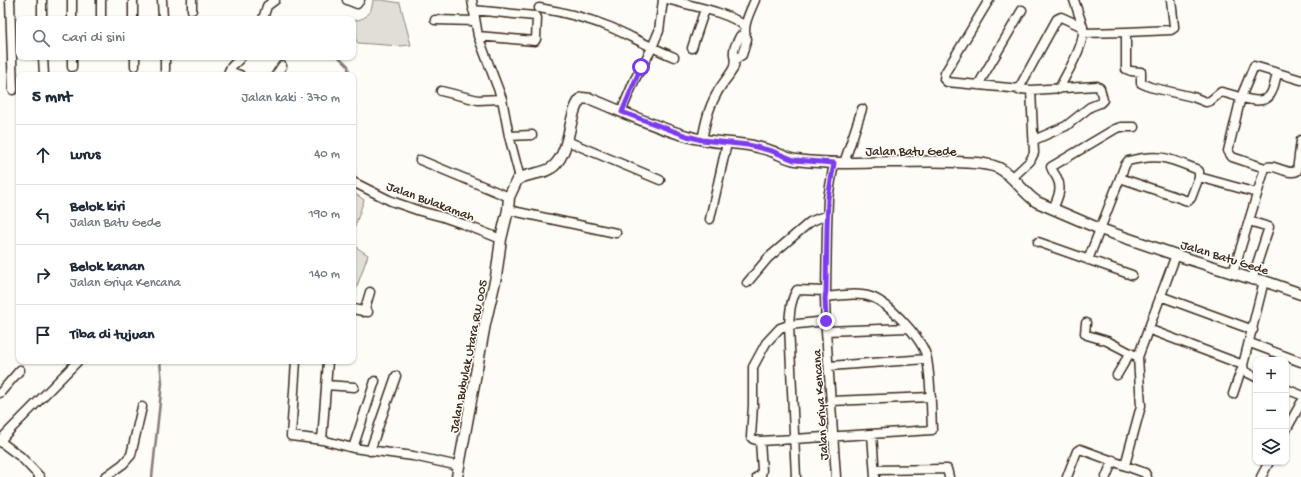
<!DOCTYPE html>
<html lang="id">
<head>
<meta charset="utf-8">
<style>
	body { margin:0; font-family:"Gochi Hand",sans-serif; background:#f6f6f7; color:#1f2937 }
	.controls { position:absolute; right:12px; bottom:12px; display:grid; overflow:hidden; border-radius:8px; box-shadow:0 1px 3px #0004 }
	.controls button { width:36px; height:36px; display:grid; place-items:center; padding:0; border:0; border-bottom:1px solid #e0e1e3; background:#fff; color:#1f2937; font:20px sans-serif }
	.stop { position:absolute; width:12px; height:12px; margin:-9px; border:3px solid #7c3aed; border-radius:50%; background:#fff }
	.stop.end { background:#7c3aed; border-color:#fff; box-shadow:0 1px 4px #0008 }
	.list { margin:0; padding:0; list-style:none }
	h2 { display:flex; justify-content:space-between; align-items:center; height:52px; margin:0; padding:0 16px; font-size:17px }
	h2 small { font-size:13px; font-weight:400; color:#747a83 }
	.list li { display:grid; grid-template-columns:26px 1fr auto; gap:12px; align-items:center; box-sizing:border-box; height:60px; padding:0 16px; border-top:1px solid #e0e1e3 }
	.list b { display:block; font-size:15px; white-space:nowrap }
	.list p { margin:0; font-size:13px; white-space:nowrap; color:#747a83 }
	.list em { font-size:13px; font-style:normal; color:#747a83 }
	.icon { flex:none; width:22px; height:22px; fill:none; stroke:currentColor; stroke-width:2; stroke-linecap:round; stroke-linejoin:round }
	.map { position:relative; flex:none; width:1301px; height:477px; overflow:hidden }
	.search { position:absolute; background:#fff; box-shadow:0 1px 3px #0004; left:16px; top:16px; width:340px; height:44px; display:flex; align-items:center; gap:10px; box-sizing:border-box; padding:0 14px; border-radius:8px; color:#747a83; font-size:15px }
	.panel { position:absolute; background:#fff; box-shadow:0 1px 3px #0004; left:16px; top:72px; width:340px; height:292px; border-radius:8px }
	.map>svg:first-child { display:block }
	.green { fill:#e1ded7; stroke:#8e847a }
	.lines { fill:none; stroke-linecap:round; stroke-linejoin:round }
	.stream { stroke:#887d74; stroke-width:2.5 }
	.minor-casing { stroke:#3b2a1e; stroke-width:11 }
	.tertiary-casing { stroke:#3b2a1e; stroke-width:13 }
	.minor { stroke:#fdfcf7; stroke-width:8 }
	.tertiary { stroke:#fdfcf7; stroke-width:10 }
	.route { stroke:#7c3aed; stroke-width:5 }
	.labels { text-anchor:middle; stroke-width:3; stroke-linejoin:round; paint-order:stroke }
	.street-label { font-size:13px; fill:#3b2a1e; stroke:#fdfcf7 }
</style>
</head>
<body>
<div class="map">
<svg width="1301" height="477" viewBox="0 0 1301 477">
	<rect width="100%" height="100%" fill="#fdfcf7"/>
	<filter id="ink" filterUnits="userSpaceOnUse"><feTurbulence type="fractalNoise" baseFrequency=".025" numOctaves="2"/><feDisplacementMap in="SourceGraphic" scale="8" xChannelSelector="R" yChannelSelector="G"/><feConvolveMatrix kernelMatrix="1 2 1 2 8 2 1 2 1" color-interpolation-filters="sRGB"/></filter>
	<g filter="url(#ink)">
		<path class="green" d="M 373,0 L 382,0 L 400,3 L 411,45 L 400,46 L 358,43 L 353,35 L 353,21 C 367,18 371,15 373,0 Z
			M 353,192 L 364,200 L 353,232 Z
			M 353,245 L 368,255 L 353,298 Z"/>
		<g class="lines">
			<path class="stream" d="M 339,57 L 348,66 L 349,75
				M 353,106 L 355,110 L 353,113
				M 152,477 L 162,383 L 160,361"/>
			<g class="minor-casing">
				<path id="minor" d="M 10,0 L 13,90
					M 42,0 L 42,19
					M 72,0 L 72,19
					M 101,0 L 101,19
					M 133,0 L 133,19
					M 162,0 L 163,19
					M 192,0 L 192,10
					M 347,0 L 357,4 L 360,0
					M 472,0 L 478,36 L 502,99 L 509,136 L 520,178
					M 670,0 C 688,5 733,13 745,27
					M 989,0 L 945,73 L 944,79 L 947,82 L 1031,90
					M 1074,0 L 1083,27
					M 539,8 C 563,12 587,18 610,27 C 632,37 652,48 674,57
					M 473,10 L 535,16 L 537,18 L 536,39 L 535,41 L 478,36
					M 263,19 L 267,6 L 275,0
					M 435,20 L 475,21
					M 1126,32 L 1126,69 L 1131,71 L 1141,72 L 1141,83 L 1150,87 L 1193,97 L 1206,102 L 1210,101 L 1221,92 C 1234,94 1261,108 1270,95 C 1274,90 1275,80 1277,74
					M 1083,33 L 1126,32 L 1171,30 L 1174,28 L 1174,26 L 1171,0
					M 692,48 L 705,9
					M 43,57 L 44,75
					M 72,57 L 72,67
					M 135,57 L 135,66
					M 165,57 L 165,70
					M 736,59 L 742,55 L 747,39 C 741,28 750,12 755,0
					M 229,71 C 231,64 238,63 241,57
					M 228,74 L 229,71 L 240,75
					M 276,75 L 282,66
					M 978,85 L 1022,10
					M 1018,90 L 1057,19 L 1061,17 L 1083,27 C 1085,46 1067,72 1059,89
					M 441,91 L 478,100 L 502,99
					M 621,112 L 635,79 L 651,50 L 656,38 L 659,31 L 663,0
					M 509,136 L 532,135
					M 702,140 C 705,125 708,109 716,95 C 720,86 728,78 733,69 C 737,60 733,58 734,51 C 734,46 738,41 740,36 L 745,34
					M 567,141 L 660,180
					M 420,160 L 509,197
					M 834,163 L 828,198 L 827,227 L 826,291 L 825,297 L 826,331 L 836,477
					M 844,163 L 862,109
					M 1265,168 L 1232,157 L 1228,151 L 1241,97 L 1254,66 L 1301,80
					M 1012,178 L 1030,161 L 1034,153 L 1031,90 L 1097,86 L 1100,88 L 1103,100 L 1100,103 L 1090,107 L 1066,126 L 1034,140
					M 1120,178 L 1188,201 L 1191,198 L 1199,177 L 1257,193
					M 353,182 L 391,201 L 420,211 L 443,217 L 463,224 L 501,239
					M 1053,209 C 1057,199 1063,189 1057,178 C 1055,174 1052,171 1051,167 L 1115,129 L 1121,127 L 1134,127
					M 508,210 L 616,233
					M 710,219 L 727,143
					M 1249,221 L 1269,227 L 1252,279
					M 1038,242 L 1132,275
					M 1088,260 L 1120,178 L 1125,165 L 1128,161 C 1159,153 1168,158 1196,169 L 1199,171 L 1199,177
					M 1233,273 L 1265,168 C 1273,162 1287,176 1297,171 L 1301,140
					M 747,283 L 768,258 L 810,222 L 819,218 L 827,216
					M 1160,296 L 1253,330
					M 825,297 C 839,296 857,292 871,297 C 889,303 924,340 927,359 C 931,382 931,406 932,430 L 794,439 L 760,441 L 753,439 L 751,437 L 753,405 L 753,367 L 766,343 L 780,328 L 789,325 L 826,321
					M 353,309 L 368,312
					M 364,312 L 370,292
					M 1086,323 L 1085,333 L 1087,335 L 1107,341 L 1138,357
					M 1148,329 L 1243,365
					M 826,331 L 908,328
					M 1250,343 L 1301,362
					M 296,361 L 291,436 L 322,440 L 353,448 L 413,456 L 459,466
					M 829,366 L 927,359
					M 1117,375 L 1130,353
					M 1256,377 L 1244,371 L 1243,365 L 1264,281
					M 326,385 L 354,387
					M 1286,389 L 1301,395
					M 0,393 L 20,370
					M 1233,394 L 1240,373 L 1243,368
					M 831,401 L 931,397
					M 1286,430 L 1301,403
					M 872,434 L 875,477
					M 322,440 L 328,361
					M 0,442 L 5,435 L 78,361
					M 1,442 L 21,457 L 40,477
					M 353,448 L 375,381
					M 370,451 L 396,376
					M 1125,465 L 1141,406 L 1138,357 L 1176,255
					M 875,470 L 947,469 L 949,477
					M 105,477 L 123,464 L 131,455 L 142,407
					M 757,477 L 761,475 L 762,470 L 760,441
					M 796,477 L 789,325 C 790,313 790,301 797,290 L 826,291
					M 1067,477 L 1077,451 L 1080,449 L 1145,473 L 1147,477
					M 1106,477 L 1113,460
					M 1261,477 L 1269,462"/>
			</g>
			<g class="tertiary-casing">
				<path id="tertiary" d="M 457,477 L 485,324 L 496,277 L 501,239 L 508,210 L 509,197 L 517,180 C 528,172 544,175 554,166 C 572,149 568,110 582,98 L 591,99 C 623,112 654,127 687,136 C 709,143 732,142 753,146 C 760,148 767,149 774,152 C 781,155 788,159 796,160 C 850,167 904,159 957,162 C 971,163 986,162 999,168 C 1014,176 1023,193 1037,202 L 1100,229 L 1176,255 L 1252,279 L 1264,281 L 1301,294"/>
			</g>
			<use href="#minor" class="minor"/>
			<use href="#tertiary" class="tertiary"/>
		</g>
	</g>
	<g class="lines" filter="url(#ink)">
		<path class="route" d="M 641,67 L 622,112 L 687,136 L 702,140 L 748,145 L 772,151 L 794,160 L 834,163 L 828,198 L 827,227 L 826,291 L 825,298 L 826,321"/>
	</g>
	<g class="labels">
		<g class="street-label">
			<text x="911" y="155">Jalan Batu Gede</text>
			<text transform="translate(431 200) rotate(20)" y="5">Jalan Bulakamah</text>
			<text transform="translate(1225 256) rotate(17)" y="5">Jalan Batu Gede</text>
			<text transform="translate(467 356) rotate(-79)" y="5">Jalan Bubulak Utara RW 005</text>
			<text transform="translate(819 405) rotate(-94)" y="5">Jalan Griya Kencana</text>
		</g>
	</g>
</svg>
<div class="controls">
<button>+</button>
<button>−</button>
<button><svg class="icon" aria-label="layers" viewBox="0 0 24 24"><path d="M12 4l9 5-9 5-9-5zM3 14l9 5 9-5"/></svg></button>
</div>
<div class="stop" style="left:641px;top:67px"></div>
<div class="stop end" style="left:826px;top:321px"></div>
<div class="search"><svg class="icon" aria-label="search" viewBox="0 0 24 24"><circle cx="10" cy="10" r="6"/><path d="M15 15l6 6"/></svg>Cari di sini</div>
<section class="panel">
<h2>5 mnt<small>Jalan kaki · 370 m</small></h2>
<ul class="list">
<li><svg class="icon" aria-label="ahead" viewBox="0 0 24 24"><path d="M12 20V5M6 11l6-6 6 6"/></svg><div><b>Lurus</b></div><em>40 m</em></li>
<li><svg class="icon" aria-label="left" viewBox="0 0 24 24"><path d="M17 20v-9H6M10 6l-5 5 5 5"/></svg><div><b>Belok kiri</b><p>Jalan Batu Gede</p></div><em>190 m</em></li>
<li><svg class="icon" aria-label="right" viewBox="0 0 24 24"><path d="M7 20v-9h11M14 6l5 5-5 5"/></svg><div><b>Belok kanan</b><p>Jalan Griya Kencana</p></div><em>140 m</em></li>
<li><svg class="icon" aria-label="arrive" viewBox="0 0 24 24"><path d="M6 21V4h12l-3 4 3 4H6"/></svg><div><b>Tiba di tujuan</b></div></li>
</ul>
</section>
</div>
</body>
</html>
